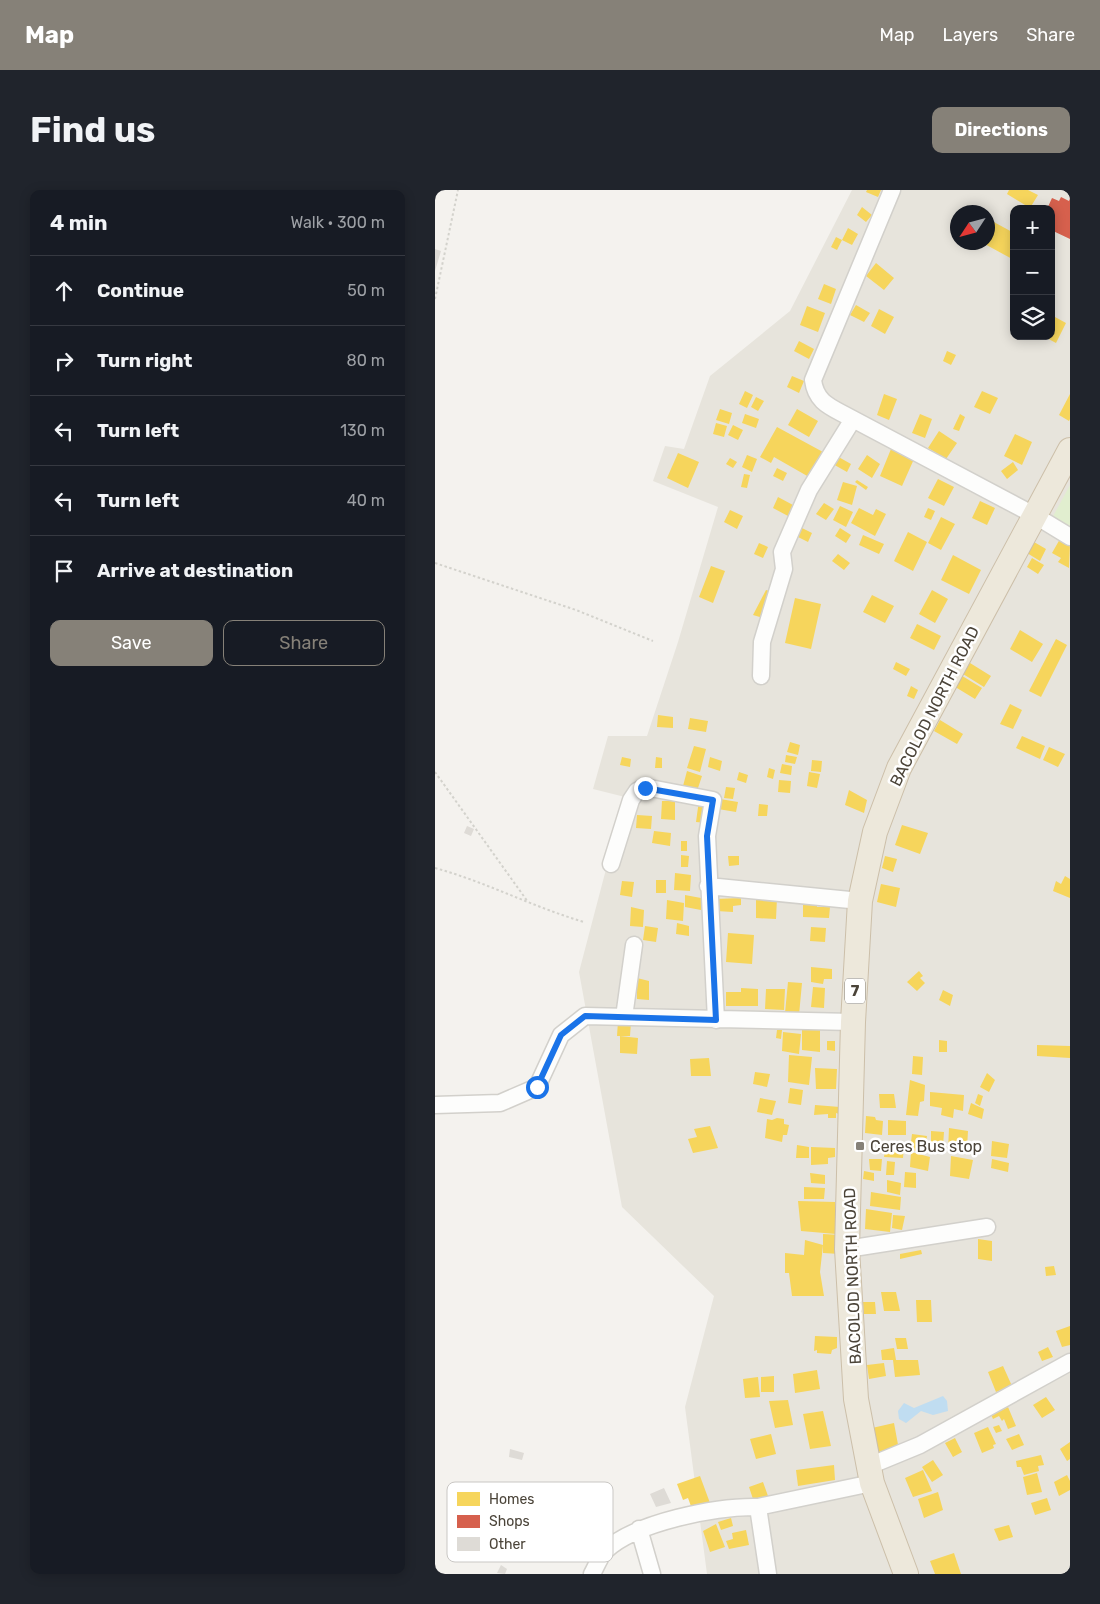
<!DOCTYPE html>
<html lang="en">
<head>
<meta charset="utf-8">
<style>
	body { margin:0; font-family:Rubik,sans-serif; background:#20242c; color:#f1f3f6 }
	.controls { position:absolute; right:15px; top:15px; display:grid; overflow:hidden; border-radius:10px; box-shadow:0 2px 12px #0003 }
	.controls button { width:45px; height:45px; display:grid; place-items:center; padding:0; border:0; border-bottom:1px solid #363941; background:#171b24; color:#f1f3f6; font:25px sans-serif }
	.compass { position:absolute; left:515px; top:15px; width:45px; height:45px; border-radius:50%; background:#171b24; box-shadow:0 2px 12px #0003; rotate:234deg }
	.stop { position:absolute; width:15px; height:15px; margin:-11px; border:4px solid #1a73e8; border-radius:50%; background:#fff }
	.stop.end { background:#1a73e8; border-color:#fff; box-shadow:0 1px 5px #0008 }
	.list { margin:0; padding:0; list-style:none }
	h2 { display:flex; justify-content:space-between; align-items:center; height:65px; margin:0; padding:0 20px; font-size:21px }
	h2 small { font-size:16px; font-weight:400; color:#9ea1a6 }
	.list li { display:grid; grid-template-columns:32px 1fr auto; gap:15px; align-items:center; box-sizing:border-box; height:70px; padding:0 20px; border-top:1px solid #363941 }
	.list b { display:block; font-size:19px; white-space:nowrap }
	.list em { font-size:16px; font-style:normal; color:#9ea1a6 }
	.actions { display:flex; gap:10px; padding:15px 20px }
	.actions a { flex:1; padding:11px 0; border:1px solid #868178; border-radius:10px; text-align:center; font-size:18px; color:#868178 }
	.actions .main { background:#868178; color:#fff }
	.icon { flex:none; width:28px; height:28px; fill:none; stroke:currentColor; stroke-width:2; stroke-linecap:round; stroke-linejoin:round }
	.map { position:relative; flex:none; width:635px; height:1384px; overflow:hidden; border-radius:10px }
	header { display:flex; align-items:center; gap:30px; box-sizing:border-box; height:70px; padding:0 25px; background:#868178; color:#fff }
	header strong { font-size:24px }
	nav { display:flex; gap:28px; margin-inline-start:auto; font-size:18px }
	.intro { display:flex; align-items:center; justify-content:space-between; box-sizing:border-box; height:120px; padding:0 30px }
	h1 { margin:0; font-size:35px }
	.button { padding:12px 22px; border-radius:10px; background:#868178; color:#fff; font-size:18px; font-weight:700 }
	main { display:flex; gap:30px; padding:0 30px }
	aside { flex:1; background:#171b24; border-radius:10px; box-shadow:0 2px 12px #0003 }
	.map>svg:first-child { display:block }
	.residential { fill:#e7e4dc; fill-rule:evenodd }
	.green { fill:#e1eecf }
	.water { fill:#c0ddf1 }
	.homes { fill:#f6d55c }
	.shops { fill:#d6604d }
	.building { fill:#dedbd6 }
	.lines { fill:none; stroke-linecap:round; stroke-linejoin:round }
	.minor-casing { stroke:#d2d0cb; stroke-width:19 }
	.highway-casing { stroke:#ccbfa9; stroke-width:26 }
	.path { stroke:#d3d2cc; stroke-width:2; stroke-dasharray:2.5 2.5; stroke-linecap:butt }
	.minor { stroke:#fdfdfc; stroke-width:16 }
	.highway { stroke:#ede8db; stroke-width:24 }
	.route { stroke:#1a73e8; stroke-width:6 }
	.poi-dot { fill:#868178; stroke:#fff; stroke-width:2 }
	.labels { text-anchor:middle; stroke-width:5; stroke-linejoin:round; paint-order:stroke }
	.shield { fill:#fff; stroke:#817c74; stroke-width:1 }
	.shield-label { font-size:15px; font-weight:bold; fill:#4b4439 }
	.street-label { font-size:16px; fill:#4b4439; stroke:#fff }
	.poi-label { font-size:16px; fill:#4b4439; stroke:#fff; text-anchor:start }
	.key { fill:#fff; stroke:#c9c7c4; stroke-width:1 }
	.key-label { font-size:14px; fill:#4b4439 }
</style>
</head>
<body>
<header>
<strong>Map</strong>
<nav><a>Map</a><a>Layers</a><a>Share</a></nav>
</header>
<div class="intro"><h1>Find us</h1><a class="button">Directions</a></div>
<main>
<aside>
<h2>4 min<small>Walk · 300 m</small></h2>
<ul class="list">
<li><svg class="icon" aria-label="ahead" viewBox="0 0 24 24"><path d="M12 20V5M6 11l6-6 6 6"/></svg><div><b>Continue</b></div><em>50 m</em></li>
<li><svg class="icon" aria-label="right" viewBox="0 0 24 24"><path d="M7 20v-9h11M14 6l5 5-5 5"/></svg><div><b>Turn right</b></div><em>80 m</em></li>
<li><svg class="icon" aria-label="left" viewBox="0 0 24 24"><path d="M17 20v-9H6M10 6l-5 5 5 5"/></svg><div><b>Turn left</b></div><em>130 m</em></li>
<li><svg class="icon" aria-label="left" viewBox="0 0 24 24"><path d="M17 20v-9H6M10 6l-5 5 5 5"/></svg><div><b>Turn left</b></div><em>40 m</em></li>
<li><svg class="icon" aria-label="arrive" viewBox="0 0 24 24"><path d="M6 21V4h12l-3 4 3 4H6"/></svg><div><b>Arrive at destination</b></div></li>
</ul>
<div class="actions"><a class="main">Save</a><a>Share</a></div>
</aside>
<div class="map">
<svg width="635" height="1384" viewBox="0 0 635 1384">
	<rect width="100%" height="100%" fill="#f4f2ee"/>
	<path class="residential" d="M 417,0 L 635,0 L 635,1384 L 272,1384 L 250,1217 L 279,1106 L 187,1017 L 144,782 L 190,607 L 158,599 L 173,546 L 212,546 L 243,452 L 283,317 L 218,291 L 230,256 L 249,259 L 275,186 L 355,121 ZM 579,19 L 616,19 L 616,146 L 579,146 ZM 522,22 L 552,22 L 552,52 L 522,52 Z"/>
	<path class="green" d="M 635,295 L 635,341 L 616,330 Z"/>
	<path class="water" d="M 508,1206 L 512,1211 L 513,1221 L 498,1225 L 486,1221 L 471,1233 L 464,1229 L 463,1221 L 469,1213 L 479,1218 Z"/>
	<path class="homes" d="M 432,0 L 446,0 L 443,7 L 431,2 Z
		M 574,0 L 593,0 L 603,5 L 595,18 L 572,4 Z
		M 427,17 L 437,25 L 431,32 L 422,25 Z
		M 557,31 L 579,43 L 579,70 L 546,52 L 552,52 L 552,39 Z
		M 413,38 L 423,44 L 417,55 L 407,50 Z
		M 401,47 L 407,50 L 402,60 L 396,57 Z
		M 441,73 L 459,88 L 449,100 L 431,86 Z
		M 389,94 L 401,99 L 396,114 L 383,109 Z
		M 421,115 L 435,123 L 429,132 L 415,125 Z
		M 372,116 L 390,123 L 383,142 L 365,135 Z
		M 444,119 L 459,127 L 450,144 L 436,136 Z
		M 620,127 L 631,133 L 621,153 L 608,146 L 616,146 L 616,134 Z
		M 364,151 L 379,159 L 374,169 L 359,161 Z
		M 512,161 L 521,165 L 516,175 L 508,171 Z
		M 357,186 L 369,191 L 364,203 L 352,197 Z
		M 310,201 L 318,205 L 312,218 L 304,214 Z
		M 547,201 L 563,208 L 555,224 L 539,217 Z
		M 449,204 L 462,209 L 454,230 L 442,225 Z
		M 635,204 L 635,229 L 634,231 L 624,225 Z
		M 321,207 L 329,211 L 323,221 L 316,217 Z
		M 285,219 L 297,223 L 294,234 L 281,230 Z
		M 362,219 L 383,231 L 374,247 L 353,235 Z
		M 310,224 L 324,229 L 321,238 L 307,233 Z
		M 485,224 L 497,229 L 490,248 L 477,243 Z
		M 525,224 L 530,227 L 524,241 L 518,239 Z
		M 281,233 L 292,236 L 289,247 L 278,244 Z
		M 298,235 L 308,240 L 303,250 L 293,245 Z
		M 342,237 L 388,262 L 374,287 L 339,267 L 336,273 L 325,267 Z
		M 504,241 L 522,253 L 511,269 L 493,258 Z
		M 580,244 L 597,252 L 587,275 L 569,266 Z
		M 456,259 L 479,269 L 467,296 L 445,286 Z
		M 243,263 L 264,272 L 253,298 L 232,288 Z
		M 312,265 L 322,269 L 317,282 L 307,277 Z
		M 400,265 L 416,274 L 412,282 L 396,273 Z
		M 432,265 L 445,274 L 437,288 L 423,279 Z
		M 295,268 L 302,272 L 298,278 L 291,274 Z
		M 578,272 L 583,280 L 572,289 L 566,281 Z
		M 342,278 L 352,283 L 348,291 L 338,286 Z
		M 309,284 L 315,285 L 312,298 L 306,297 Z
		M 503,289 L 519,297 L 509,316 L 493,308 Z
		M 422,290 L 433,297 L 431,300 L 420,292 Z
		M 408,292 L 422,296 L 417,315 L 402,310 Z
		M 343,307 L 358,315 L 353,326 L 338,318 Z
		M 545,311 L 560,318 L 552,335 L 537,328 Z
		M 389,313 L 399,319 L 391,330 L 381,324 Z
		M 405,316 L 418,322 L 411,337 L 398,330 Z
		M 424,318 L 438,325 L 441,319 L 451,324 L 440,346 L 416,333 Z
		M 493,318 L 500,321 L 496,330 L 489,327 Z
		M 295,320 L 308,326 L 302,339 L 289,332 Z
		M 506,327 L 520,334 L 506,360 L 493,353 Z
		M 365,337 L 377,343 L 373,352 L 361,346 Z
		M 405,338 L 416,345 L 411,353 L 400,346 Z
		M 473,342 L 492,352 L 478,381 L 459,371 Z
		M 428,345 L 449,354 L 444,364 L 424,355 Z
		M 625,349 L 635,354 L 634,378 L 623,372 L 626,368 L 617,363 Z
		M 599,352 L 611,359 L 605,371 L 592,363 Z
		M 324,353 L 333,357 L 328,368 L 319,364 Z
		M 403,364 L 415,373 L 409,380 L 397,371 Z
		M 518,365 L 546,380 L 534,404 L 506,390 Z
		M 597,368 L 609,375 L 603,384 L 592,377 Z
		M 276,376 L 290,381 L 278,413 L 264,407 Z
		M 331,400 L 338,402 L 332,429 L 318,425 Z
		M 497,400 L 513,409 L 500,433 L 484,424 Z
		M 437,405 L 459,416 L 450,433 L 428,422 Z
		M 360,408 L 386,414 L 376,459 L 350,453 Z
		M 482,434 L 506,446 L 499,460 L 475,448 Z
		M 585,440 L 608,454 L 597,472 L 575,459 Z
		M 621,449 L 632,455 L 606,507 L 594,501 Z
		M 461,472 L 475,479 L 471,486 L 458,479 Z
		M 535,473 L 556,486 L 549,497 L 528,484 Z
		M 524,484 L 547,498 L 540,509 L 517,495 Z
		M 476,496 L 483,500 L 479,509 L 472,506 Z
		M 575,514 L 587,520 L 578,539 L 565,534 Z
		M 223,525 L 238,527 L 238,538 L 222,537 Z
		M 255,528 L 273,531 L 271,542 L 253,539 Z
		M 505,530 L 528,544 L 522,554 L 499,541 Z
		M 587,546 L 610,556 L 605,569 L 581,558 Z
		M 355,552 L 365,555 L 363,565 L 352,562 Z
		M 259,556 L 271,559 L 265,582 L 252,578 Z
		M 614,557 L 630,564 L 623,577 L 608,570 Z
		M 351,565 L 362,567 L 360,574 L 350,572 Z
		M 187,567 L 196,569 L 195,577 L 185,575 Z
		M 221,567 L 227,568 L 227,578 L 220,578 Z
		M 275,567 L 287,571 L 285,581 L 273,577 Z
		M 377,570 L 387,571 L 386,582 L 376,581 Z
		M 347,574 L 357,576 L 356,585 L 345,583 Z
		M 334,578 L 340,580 L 338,589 L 332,587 Z
		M 252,581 L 267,586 L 262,601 L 248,596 Z
		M 304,582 L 313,585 L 311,593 L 302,590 Z
		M 374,582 L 385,584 L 382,598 L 372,596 Z
		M 344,590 L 356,591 L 355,603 L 343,602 Z
		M 291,597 L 300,598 L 298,609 L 289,608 Z
		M 414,600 L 432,610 L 429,623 L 410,615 Z
		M 285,609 L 303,612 L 301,622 L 283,619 Z
		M 264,610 L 274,612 L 271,633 L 261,632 Z
		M 227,611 L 240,611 L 240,630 L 226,629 Z
		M 324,614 L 333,615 L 332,626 L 323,626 Z
		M 202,625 L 217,626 L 216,639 L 201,638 Z
		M 467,635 L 493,643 L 485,664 L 460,655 Z
		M 219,641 L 236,643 L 235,656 L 217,653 Z
		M 246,651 L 252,651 L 252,661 L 246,661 Z
		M 246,665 L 254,666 L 253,677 L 246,677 Z
		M 293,666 L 304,666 L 304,675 L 294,676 Z
		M 450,666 L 462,669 L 458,682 L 447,678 Z
		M 240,683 L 256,685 L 255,701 L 239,700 Z
		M 630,686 L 635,689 L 635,708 L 618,701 L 621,691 L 626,694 Z
		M 221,690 L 231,690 L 231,703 L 221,703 Z
		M 187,691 L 199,692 L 197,707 L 185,705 Z
		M 446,694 L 465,698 L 461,717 L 442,712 Z
		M 250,705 L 266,708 L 266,720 L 250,717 Z
		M 306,708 L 306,715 L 298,716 L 298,722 L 281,721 L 280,709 Z
		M 321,708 L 342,708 L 341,729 L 321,728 Z
		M 368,709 L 382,709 L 382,717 L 395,717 L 394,728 L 368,727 Z
		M 232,710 L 249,713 L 248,731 L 231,729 Z
		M 196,717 L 209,720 L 208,737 L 195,736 Z
		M 242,733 L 254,736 L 254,746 L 241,744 Z
		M 210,736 L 223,738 L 221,752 L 208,750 Z
		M 376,737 L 391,738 L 390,752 L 375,751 Z
		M 293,743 L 319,745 L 317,774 L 291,772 Z
		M 376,777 L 397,779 L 397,789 L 389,789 L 388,794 L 376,792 Z
		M 484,781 L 488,786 L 485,788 L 490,793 L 482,801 L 472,792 Z
		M 202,788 L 214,791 L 214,810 L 202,809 Z
		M 353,792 L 367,793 L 364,825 L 350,823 Z
		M 378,797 L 390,798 L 389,818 L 376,817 Z
		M 306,798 L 323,799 L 323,816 L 291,816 L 291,802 L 306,802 Z
		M 331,799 L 350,799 L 349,820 L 330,819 Z
		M 508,800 L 518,805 L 515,816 L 504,810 Z
		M 183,831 L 196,832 L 195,846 L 182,846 Z
		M 367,837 L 385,839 L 385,862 L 367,860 Z
		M 342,840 L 347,840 L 346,849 L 341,848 Z
		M 348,842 L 366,844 L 364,864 L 347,861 Z
		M 185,846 L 203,848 L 202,864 L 185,863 Z
		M 504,850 L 512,851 L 512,862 L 504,862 Z
		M 392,851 L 400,851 L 400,861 L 392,860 Z
		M 602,855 L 635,856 L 635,868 L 602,866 Z
		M 354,865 L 377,867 L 374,895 L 353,892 Z
		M 478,866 L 488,867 L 487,885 L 477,884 Z
		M 274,868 L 276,886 L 256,886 L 255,869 Z
		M 380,878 L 402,879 L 401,899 L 381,899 Z
		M 320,882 L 335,884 L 332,897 L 318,894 Z
		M 552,883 L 560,890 L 554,902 L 545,897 Z
		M 475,890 L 490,895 L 489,911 L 485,912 L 483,926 L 471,925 Z
		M 355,898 L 368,900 L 366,915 L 353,913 Z
		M 495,902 L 529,905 L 528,921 L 519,919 L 518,928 L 506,925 L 507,918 L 495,916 Z
		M 444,904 L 459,904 L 461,918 L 445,918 Z
		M 543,904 L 548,906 L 545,916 L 540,913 Z
		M 325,908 L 341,911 L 337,925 L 322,922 Z
		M 536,913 L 549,919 L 547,929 L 533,924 Z
		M 380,915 L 405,917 L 404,924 L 401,923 L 401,928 L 393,928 L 393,924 L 379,925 Z
		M 431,926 L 440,927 L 441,930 L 448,931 L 447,945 L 430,943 Z
		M 342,928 L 349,929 L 349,934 L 354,935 L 352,945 L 348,945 L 347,952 L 330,948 L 332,929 L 337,930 Z
		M 453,930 L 471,931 L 471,945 L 453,945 Z
		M 275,936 L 283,958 L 258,963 L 253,949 L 262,947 L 259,939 Z
		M 514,938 L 533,941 L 532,958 L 523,957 L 522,961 L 513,960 Z
		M 496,941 L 509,942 L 508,956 L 496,955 Z
		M 477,944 L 492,946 L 489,962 L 475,960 Z
		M 557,951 L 574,954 L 572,968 L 556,966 Z
		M 451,954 L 469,956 L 468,968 L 449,967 Z
		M 362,955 L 374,957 L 374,968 L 361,968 Z
		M 376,957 L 400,958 L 400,967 L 393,968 L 393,974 L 376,975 Z
		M 476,962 L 495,967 L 493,981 L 475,977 Z
		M 516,966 L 538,970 L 534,989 L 515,986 Z
		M 434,969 L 447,969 L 446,981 L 435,980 Z
		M 557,969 L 574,973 L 573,982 L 556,978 Z
		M 452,971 L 460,972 L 459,985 L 451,985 Z
		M 429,981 L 439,983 L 439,991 L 428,989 Z
		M 470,982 L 481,983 L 481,998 L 469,997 Z
		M 375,983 L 390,985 L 390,994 L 376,993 Z
		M 452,990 L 466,993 L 465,1005 L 452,1002 Z
		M 369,997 L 390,998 L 389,1009 L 369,1009 Z
		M 436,1002 L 466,1007 L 465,1020 L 435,1016 Z
		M 363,1011 L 400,1012 L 401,1044 L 366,1041 Z
		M 431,1019 L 457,1023 L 455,1042 L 430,1039 Z
		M 458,1025 L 470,1026 L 467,1040 L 457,1038 Z
		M 388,1044 L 405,1045 L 405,1064 L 388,1063 Z
		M 543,1049 L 557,1051 L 557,1071 L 543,1069 Z
		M 370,1050 L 388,1055 L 385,1082 L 389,1106 L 357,1106 L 354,1083 L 350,1083 L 350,1063 L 369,1065 Z
		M 486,1060 L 487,1064 L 465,1069 L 465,1064 Z
		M 619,1076 L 621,1085 L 611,1086 L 610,1077 Z
		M 446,1102 L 461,1102 L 465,1121 L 449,1121 Z
		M 481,1110 L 496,1110 L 497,1132 L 482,1132 Z
		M 428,1112 L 440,1112 L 441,1124 L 429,1124 Z
		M 635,1136 L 635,1155 L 627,1157 L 621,1141 Z
		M 380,1146 L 402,1147 L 402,1158 L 397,1160 L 396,1164 L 382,1163 L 382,1160 L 379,1161 Z
		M 460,1148 L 471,1148 L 473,1159 L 462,1159 Z
		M 613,1157 L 618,1167 L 607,1171 L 603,1162 Z
		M 459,1158 L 461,1170 L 483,1170 L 485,1185 L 460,1187 L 458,1170 L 447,1170 L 446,1160 Z
		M 449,1173 L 451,1186 L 434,1189 L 432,1175 Z
		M 568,1176 L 577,1196 L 561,1202 L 553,1182 Z
		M 382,1180 L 385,1199 L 360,1203 L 358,1184 Z
		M 339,1186 L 339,1202 L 326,1202 L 326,1187 Z
		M 323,1187 L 325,1207 L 310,1208 L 308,1189 Z
		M 611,1207 L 620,1220 L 607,1228 L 598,1215 Z
		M 353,1210 L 358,1235 L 340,1238 L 334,1211 Z
		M 573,1217 L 581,1236 L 573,1239 L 569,1229 L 567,1231 L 564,1226 L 558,1229 L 555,1222 L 561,1219 L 563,1222 Z
		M 388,1221 L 396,1256 L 375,1259 L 368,1224 Z
		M 459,1233 L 464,1260 L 443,1267 L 437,1238 Z
		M 564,1235 L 567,1241 L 561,1243 L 558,1237 Z
		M 553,1237 L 561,1254 L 558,1255 L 559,1258 L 547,1263 L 539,1243 Z
		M 336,1244 L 341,1264 L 321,1269 L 315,1249 Z
		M 584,1244 L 589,1255 L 577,1260 L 571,1249 Z
		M 520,1248 L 527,1262 L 518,1267 L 510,1253 Z
		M 635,1252 L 635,1269 L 632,1271 L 625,1259 Z
		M 606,1265 L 609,1275 L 603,1276 L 604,1281 L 589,1285 L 586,1277 L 582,1277 L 581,1271 Z
		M 498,1270 L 508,1285 L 497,1292 L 487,1277 Z
		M 399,1275 L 400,1290 L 363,1296 L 361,1280 Z
		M 488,1280 L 497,1301 L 478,1307 L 470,1288 Z
		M 602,1283 L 607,1302 L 592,1305 L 588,1287 Z
		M 632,1285 L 635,1291 L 635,1300 L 624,1306 L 619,1292 Z
		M 265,1286 L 275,1313 L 257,1319 L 253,1308 L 248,1310 L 242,1294 Z
		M 328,1292 L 333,1306 L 318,1309 L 314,1297 Z
		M 503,1302 L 508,1320 L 489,1328 L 483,1309 Z
		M 612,1308 L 616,1320 L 600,1325 L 596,1313 Z
		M 296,1328 L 298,1336 L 286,1340 L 283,1332 Z
		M 281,1334 L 290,1357 L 275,1362 L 268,1341 Z
		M 574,1335 L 578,1347 L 564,1351 L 559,1339 Z
		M 311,1340 L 314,1355 L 294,1359 L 291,1351 L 298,1349 L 297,1343 Z
		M 519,1363 L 526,1384 L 500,1384 L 495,1371 Z"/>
	<path class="shops" d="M 626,7 L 634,11 L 635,8 L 635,49 L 616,40 L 616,19 L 612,19 L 617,8 L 624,11 Z"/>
	<path class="building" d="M 0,59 L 6,61 L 0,81 Z
		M 32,636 L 39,639 L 36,646 L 29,643 Z
		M 75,1259 L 89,1263 L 87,1270 L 74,1267 Z
		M 229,1298 L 236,1313 L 221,1317 L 215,1304 Z
		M 66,1375 L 72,1379 L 70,1384 L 62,1383 Z"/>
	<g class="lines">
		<g class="minor-casing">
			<path id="minor" d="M 457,0 L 378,190 C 381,213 396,217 414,227 L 599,325 L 635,347
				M 326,486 L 327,452 L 349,379 L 347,362 L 374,300 L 415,234 L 414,227
				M 176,674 L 196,610 L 202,601 L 210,597 L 278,610 L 272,646 L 281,830
				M 273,696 L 425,711
				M 189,827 L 199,755
				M 0,915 L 65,913 L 102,897 L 126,845 L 150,826 L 418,832
				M 412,1059 L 552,1037
				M 434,1276 L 485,1255 L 635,1172
				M 204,1339 L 217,1384
				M 157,1384 C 161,1377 165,1366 170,1361 C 200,1332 283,1316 323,1317
				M 333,1384 L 323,1317 L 437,1293"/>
		</g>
		<g class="highway-casing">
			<path id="highway" d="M 471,1384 L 437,1293 L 421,1209 L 412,1059 L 418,832 L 425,711 L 440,642 L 464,578 L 635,260"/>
		</g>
		<path class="path" d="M 0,109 L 23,0
			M 0,373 L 141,420 L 218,451
			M 0,582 L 93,712
			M 0,678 C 51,692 98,717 149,732"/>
		<use href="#minor" class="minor"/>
		<use href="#highway" class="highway"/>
	</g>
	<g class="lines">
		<path class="route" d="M 102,897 L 126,845 L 150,826 L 281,830 L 272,646 L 278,610 L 210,598"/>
	</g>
	<rect class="poi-dot" x="420" y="951" width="10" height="10" rx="2.5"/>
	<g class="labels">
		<rect class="shield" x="410" y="788.5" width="20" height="25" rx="4"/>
		<g class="shield-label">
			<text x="420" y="806">7</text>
		</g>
		<g class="street-label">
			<text transform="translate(499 516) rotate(-63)" y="6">BACOLOD NORTH ROAD</text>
			<text transform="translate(417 1086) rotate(-92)" y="6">BACOLOD NORTH ROAD</text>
		</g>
		<g class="poi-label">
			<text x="435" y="962">Ceres Bus stop</text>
		</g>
	</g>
	<rect x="12" y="1292" width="166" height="80" rx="8" class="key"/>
	<rect x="22" y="1302" width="23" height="14" fill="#f6d55c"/>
	<rect x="22" y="1325" width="23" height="13" fill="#d6604d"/>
	<rect x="22" y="1347" width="23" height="14" fill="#dedbd6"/>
	<g class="key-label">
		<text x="54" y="1314">Homes</text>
		<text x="54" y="1336">Shops</text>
		<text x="54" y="1359">Other</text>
	</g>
</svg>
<div class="controls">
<button>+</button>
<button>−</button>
<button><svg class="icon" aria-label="layers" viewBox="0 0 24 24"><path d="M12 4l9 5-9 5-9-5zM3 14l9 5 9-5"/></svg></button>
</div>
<svg class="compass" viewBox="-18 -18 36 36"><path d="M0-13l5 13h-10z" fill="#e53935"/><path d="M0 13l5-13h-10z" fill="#9ea1a6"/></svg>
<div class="stop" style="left:102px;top:897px"></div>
<div class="stop end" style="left:210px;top:598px"></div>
</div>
</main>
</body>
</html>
